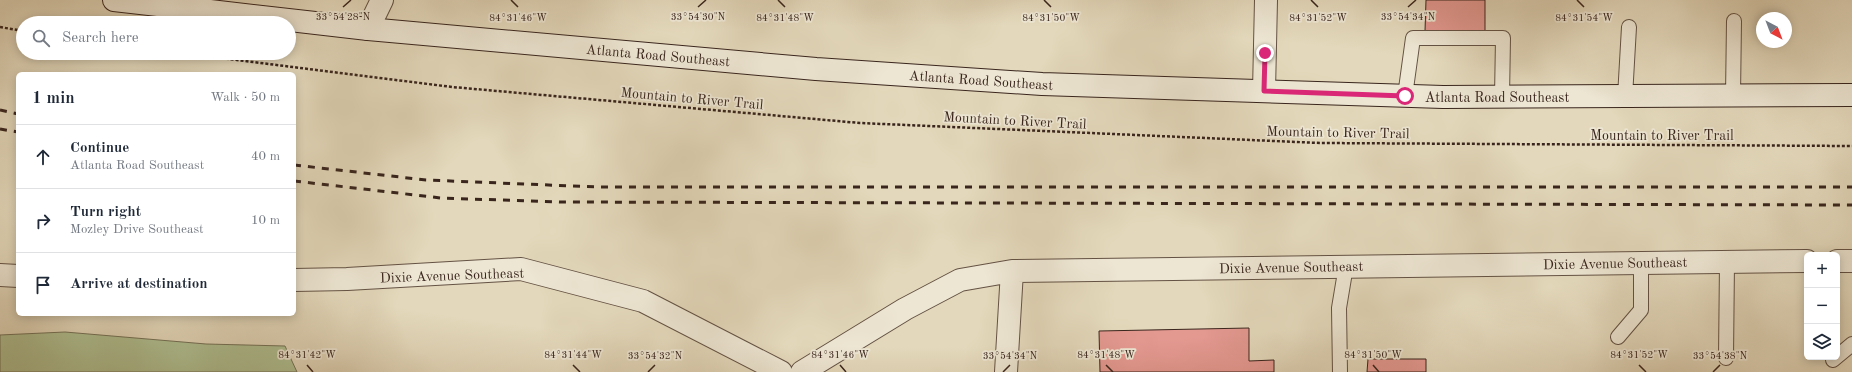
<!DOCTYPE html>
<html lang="en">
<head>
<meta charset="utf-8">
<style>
	body { margin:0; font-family:"Old Standard TT",serif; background:#f6f6f7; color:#1f2937 }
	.controls { position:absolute; right:12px; bottom:12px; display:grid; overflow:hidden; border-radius:6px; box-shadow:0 2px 10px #0003 }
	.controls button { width:36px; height:36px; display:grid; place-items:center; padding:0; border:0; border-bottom:1px solid #e0e1e3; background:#fff; color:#1f2937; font:20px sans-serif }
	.compass { position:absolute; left:1756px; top:12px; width:36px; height:36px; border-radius:50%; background:#fff; box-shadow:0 2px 10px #0003; rotate:138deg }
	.stop { position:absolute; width:12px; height:12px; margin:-9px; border:3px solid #db2777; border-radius:50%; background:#fff }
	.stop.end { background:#db2777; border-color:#fff; box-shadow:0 1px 4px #0008 }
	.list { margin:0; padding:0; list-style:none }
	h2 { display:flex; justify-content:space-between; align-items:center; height:52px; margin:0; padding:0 16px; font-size:17px }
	h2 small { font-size:13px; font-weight:400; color:#747a83 }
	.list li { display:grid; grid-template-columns:26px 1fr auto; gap:12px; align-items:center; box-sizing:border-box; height:64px; padding:0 16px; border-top:1px solid #e0e1e3 }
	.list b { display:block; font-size:15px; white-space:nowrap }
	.list p { margin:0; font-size:13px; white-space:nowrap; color:#747a83 }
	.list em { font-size:13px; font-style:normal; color:#747a83 }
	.icon { flex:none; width:22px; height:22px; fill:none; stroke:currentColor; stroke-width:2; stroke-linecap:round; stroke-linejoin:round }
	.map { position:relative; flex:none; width:1852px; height:372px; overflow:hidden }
	.search { position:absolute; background:#fff; box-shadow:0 2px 10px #0003; left:16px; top:16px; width:280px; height:44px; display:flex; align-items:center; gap:10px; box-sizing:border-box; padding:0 14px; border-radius:22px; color:#747a83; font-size:15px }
	.panel { position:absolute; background:#fff; box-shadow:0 2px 10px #0003; left:16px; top:72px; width:280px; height:244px; border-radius:6px }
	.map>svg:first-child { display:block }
	.green { fill:#afc093; stroke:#747258 }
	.building { fill:#e39890; stroke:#39251d }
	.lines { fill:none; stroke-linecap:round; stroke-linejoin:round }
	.lane-casing { stroke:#645244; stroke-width:16 }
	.street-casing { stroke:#645244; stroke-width:24 }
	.secondary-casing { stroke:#39251d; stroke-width:24 }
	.path { stroke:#39251d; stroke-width:2.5; stroke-dasharray:3 2; stroke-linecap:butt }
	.lane { stroke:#ede6d3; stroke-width:14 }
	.street { stroke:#ede6d3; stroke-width:22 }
	.secondary { stroke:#ede6d3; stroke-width:22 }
	.rail { stroke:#39251d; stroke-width:3; stroke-dasharray:7 7; stroke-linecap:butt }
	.route { stroke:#db2777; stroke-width:5 }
	.ticks { fill:none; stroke:#39251d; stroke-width:1.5 }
	.labels { text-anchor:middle; stroke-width:3.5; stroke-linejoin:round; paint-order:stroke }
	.street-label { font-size:14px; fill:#39251d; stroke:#ede6d3 }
	.ticks-label { font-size:10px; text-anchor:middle; fill:#39251d; stroke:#ede6d3; stroke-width:3.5; stroke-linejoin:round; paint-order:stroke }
</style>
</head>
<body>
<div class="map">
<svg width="1852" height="372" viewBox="0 0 1852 372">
	<rect width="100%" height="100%" fill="#e3d8bb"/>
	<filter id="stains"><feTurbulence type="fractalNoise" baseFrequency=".005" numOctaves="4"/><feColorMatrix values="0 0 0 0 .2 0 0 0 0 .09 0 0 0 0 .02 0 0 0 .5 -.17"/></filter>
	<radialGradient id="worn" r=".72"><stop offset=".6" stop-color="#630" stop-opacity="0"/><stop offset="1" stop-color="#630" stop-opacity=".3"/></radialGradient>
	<path class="green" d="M 65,332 L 206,344 L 285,346 L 297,372 L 0,372 L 0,335 Z"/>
	<path class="building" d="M 1426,0 L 1485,0 L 1485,31 L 1425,31 Z
		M 1249,328 L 1249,361 L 1274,360 L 1274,372 L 1100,372 L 1099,331 Z
		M 1368,359 L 1426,359 L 1426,372 L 1367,372 Z"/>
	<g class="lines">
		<g class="lane-casing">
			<path id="lane" d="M 1405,96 L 1413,38 L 1503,38 L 1502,97
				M 1733,96 L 1734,21
				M 1625,97 L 1629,27
				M 1618,337 L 1641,310 L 1641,263
				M 1726,358 L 1727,262
				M 1833,360 L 1852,344
				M 1340,372 L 1339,308 L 1346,266"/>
		</g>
		<g class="street-casing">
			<path id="street" d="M 368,29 L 382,0
				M 1264,91 L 1266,0
				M 1837,261 L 1852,261
				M 0,275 L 18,276
				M 294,280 L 347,279 L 521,269 L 643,301 L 781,372
				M 802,372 L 905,309 L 960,280 L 1012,271 L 1807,261
				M 1006,372 L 1012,271"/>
		</g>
		<g class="secondary-casing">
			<path id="secondary" d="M 114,0 L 368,29 L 816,69 L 1042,84 L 1443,97 L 1852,95"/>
		</g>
		<path class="path" d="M 0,27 L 23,31
			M 181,53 L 452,87 L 860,123 L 1320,143 L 1852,146"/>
		<use href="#lane" class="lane"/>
		<use href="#street" class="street"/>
		<use href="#secondary" class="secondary"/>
		<path class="rail" d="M 0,110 L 18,114
			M 0,129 L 18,132
			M 294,165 L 426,180 L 598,187 L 1852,187
			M 294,181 L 441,198 L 560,202 L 1852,205"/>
	</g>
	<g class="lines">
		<path class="route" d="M 1265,53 L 1264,91 L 1405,96"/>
	</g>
	<path class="ticks" d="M 511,0 L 518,7M 778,0 L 785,7M 1044,0 L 1051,7M 1311,0 L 1318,7M 1577,0 L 1584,7M 343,7 L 351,0M 698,7 L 706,0M 1408,7 L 1416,0M 307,365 L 313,372M 573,365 L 580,372M 840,365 L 846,372M 1106,365 L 1113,372M 1373,365 L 1379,372M 1639,365 L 1646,372M 648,372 L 655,365M 1003,372 L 1010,365M 1713,372 L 1720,365"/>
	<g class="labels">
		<g class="street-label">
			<text transform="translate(658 55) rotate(5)" y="5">Atlanta Road Southeast</text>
			<text transform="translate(981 80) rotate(4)" y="5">Atlanta Road Southeast</text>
			<text x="1497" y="102">Atlanta Road Southeast</text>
			<text transform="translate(692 98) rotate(5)" y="5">Mountain to River Trail</text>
			<text transform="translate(1015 120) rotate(3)" y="5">Mountain to River Trail</text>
			<text transform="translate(1338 132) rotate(1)" y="5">Mountain to River Trail</text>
			<text x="1662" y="140">Mountain to River Trail</text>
			<text transform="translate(1615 263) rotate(-1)" y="5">Dixie Avenue Southeast</text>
			<text transform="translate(1291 267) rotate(-1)" y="5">Dixie Avenue Southeast</text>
			<text transform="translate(452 275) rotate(-2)" y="5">Dixie Avenue Southeast</text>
		</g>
	</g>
	<g class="ticks-label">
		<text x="343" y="20">33°54'28"N</text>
		<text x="698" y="20">33°54'30"N</text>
		<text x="1408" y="20">33°54'34"N</text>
		<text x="518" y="21">84°31'46"W</text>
		<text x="785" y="21">84°31'48"W</text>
		<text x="1051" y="21">84°31'50"W</text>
		<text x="1318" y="21">84°31'52"W</text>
		<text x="1584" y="21">84°31'54"W</text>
		<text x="307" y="358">84°31'42"W</text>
		<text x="573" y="358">84°31'44"W</text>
		<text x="840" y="358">84°31'46"W</text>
		<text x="1106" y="358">84°31'48"W</text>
		<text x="1373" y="358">84°31'50"W</text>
		<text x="1639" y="358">84°31'52"W</text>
		<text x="655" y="359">33°54'32"N</text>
		<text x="1010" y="359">33°54'34"N</text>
		<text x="1720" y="359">33°54'38"N</text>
	</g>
	<rect width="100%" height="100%" filter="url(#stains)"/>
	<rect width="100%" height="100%" fill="url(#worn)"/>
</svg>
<div class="controls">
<button>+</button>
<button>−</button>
<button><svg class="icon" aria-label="layers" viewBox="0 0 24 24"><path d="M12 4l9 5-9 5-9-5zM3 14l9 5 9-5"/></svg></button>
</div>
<svg class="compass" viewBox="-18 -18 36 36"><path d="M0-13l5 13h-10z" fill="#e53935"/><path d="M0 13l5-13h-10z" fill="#747a83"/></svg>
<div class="stop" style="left:1405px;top:96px"></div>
<div class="stop end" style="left:1265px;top:53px"></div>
<div class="search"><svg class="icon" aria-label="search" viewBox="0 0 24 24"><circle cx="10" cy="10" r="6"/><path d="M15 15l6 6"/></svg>Search here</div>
<section class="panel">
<h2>1 min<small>Walk · 50 m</small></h2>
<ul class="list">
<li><svg class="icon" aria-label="ahead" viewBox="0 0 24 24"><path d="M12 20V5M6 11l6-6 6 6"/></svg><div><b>Continue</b><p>Atlanta Road Southeast</p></div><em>40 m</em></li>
<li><svg class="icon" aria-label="right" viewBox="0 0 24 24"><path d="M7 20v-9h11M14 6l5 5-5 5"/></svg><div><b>Turn right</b><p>Mozley Drive Southeast</p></div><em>10 m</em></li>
<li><svg class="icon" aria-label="arrive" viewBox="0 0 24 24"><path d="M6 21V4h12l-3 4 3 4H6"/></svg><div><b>Arrive at destination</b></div></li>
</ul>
</section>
</div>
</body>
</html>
